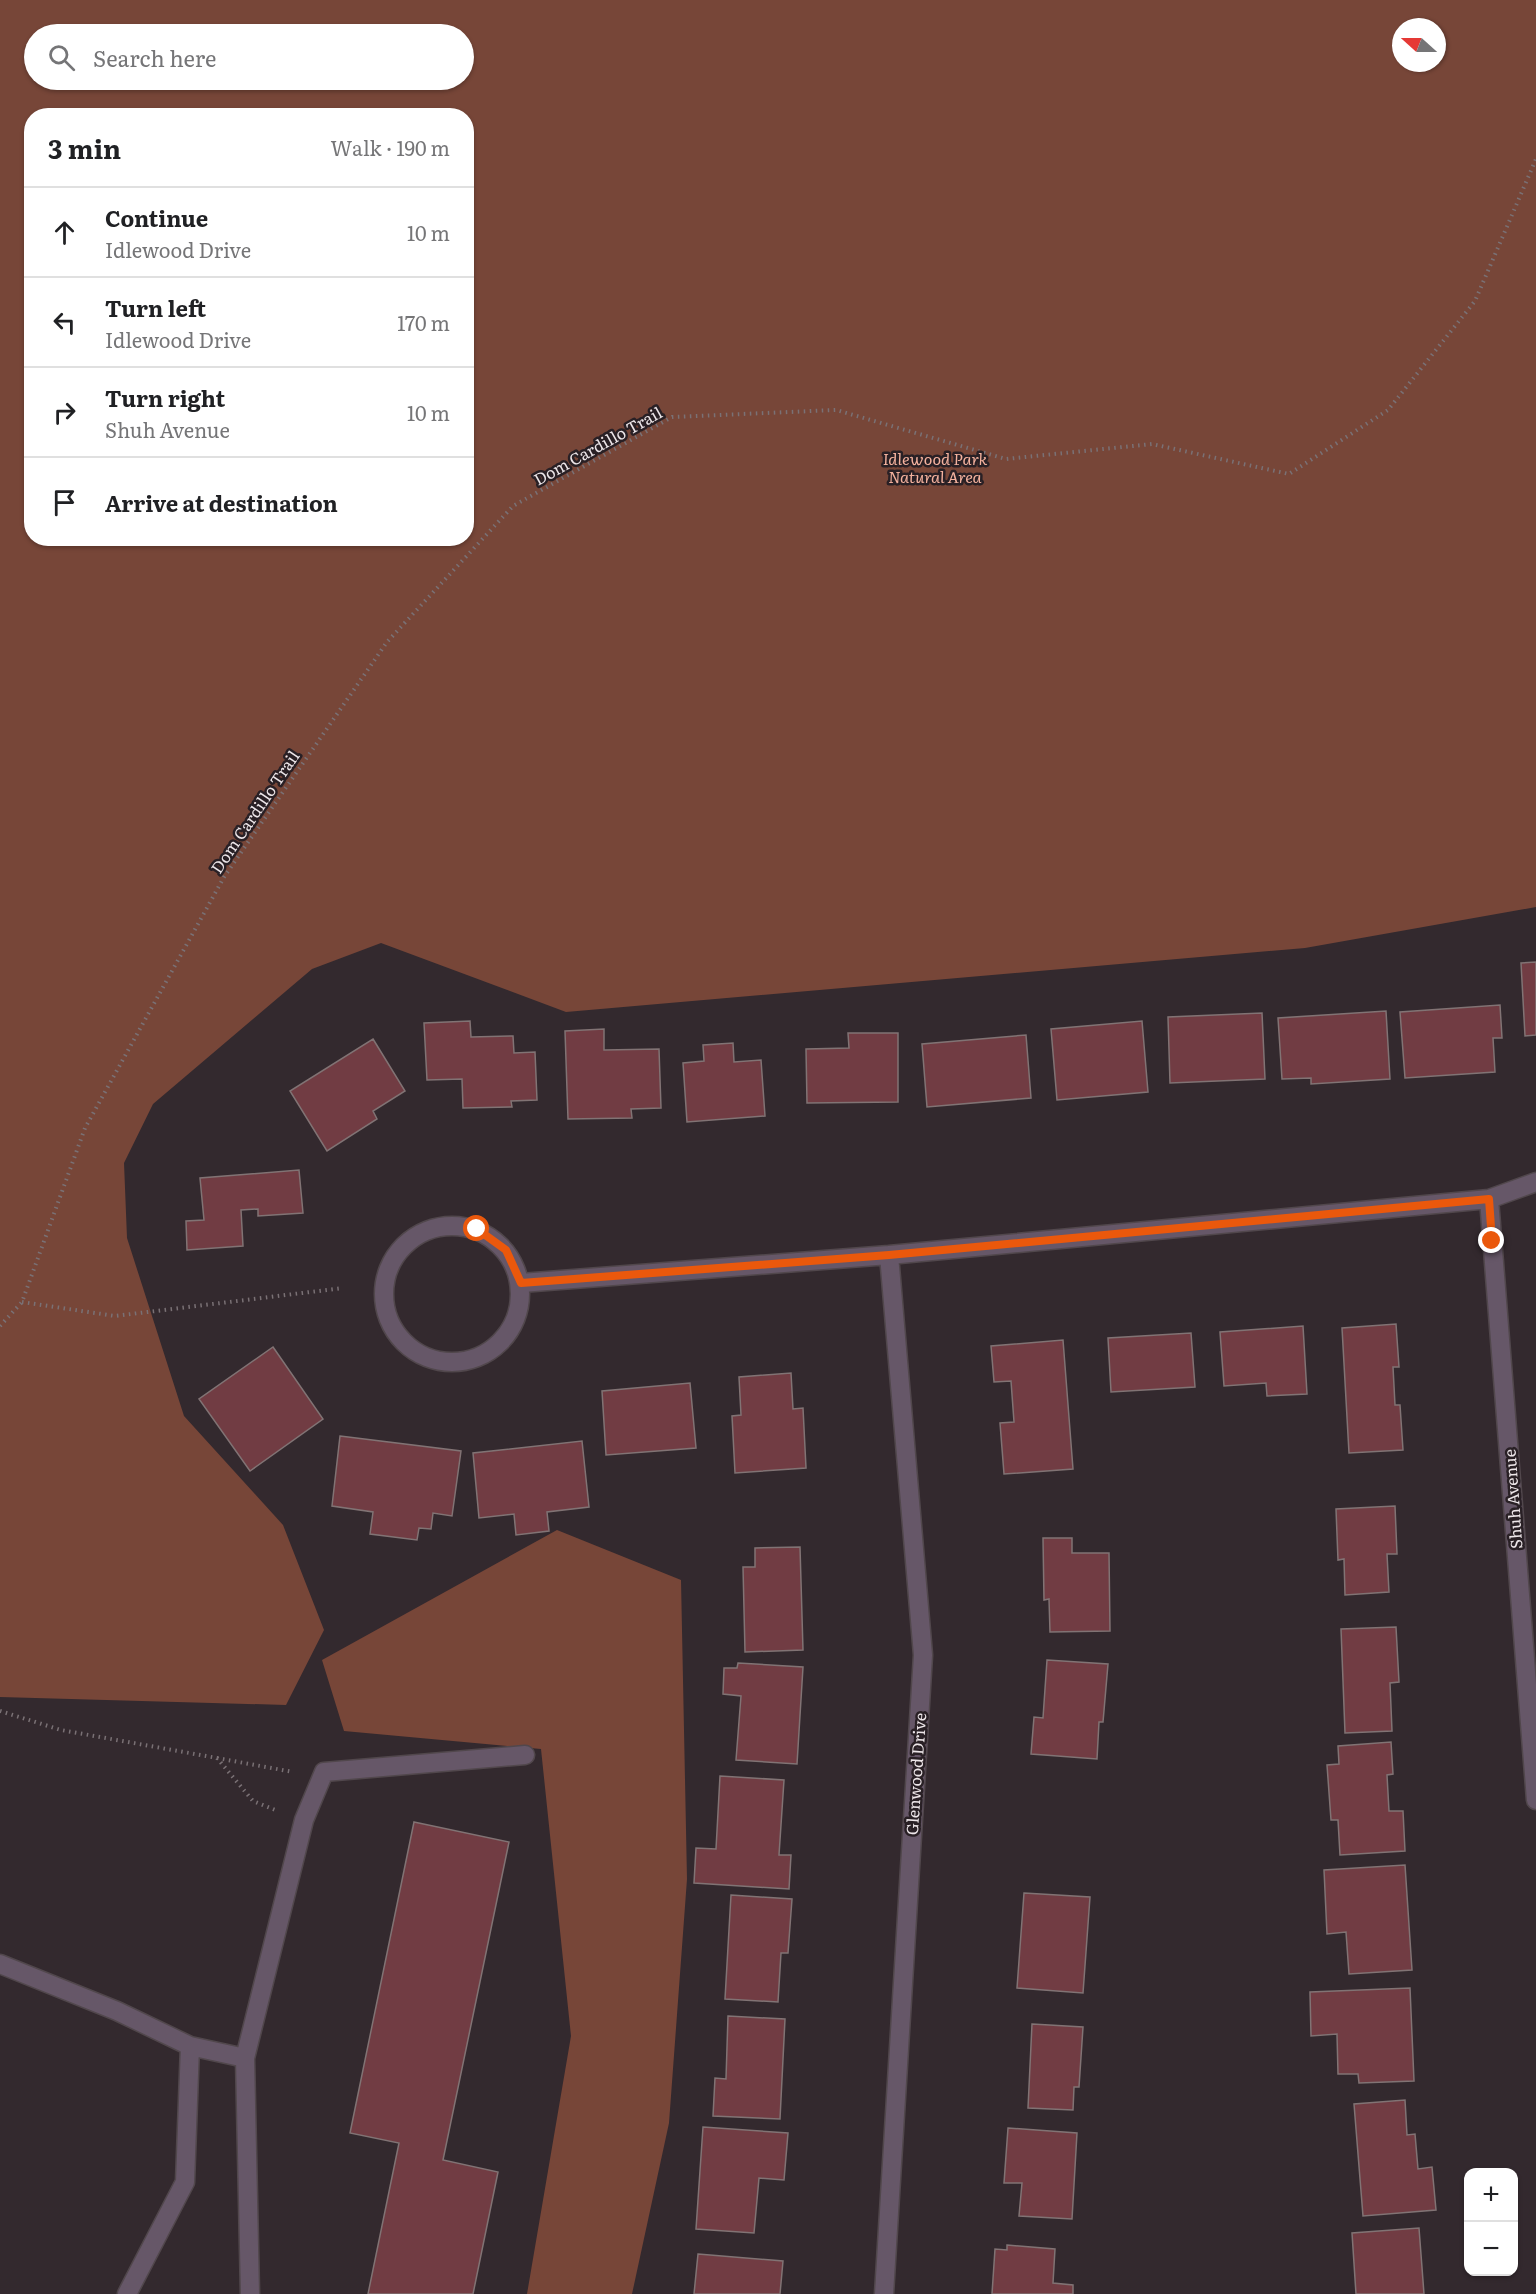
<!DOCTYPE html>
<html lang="en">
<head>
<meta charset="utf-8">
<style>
	body { margin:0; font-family:Literata,serif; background:#f6f6f6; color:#202124 }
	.controls { position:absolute; right:18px; bottom:18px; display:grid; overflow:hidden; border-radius:12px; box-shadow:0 2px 4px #0004 }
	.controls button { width:54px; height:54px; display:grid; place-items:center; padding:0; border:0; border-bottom:2px solid #e0e0e0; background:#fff; color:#202124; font:30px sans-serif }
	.compass { position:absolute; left:1392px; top:18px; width:54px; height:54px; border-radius:50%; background:#fff; box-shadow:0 2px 4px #0004; rotate:291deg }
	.stop { position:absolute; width:18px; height:18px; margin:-14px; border:4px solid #ea580c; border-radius:50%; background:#fff }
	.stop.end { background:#ea580c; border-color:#fff; box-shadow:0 2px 6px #0008 }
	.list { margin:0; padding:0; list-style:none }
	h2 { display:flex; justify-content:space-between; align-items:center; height:78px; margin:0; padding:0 24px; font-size:26px }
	h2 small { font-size:20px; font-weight:400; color:#757577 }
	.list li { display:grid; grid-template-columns:39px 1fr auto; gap:18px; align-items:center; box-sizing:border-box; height:90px; padding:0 24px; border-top:2px solid #e0e0e0 }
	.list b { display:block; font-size:22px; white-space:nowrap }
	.list p { margin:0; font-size:20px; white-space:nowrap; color:#757577 }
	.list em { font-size:20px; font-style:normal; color:#757577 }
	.icon { flex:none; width:33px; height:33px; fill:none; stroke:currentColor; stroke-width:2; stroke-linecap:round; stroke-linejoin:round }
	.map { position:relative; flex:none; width:1536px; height:2294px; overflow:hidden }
	.search { position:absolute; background:#fff; box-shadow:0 2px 4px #0004; left:24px; top:24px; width:450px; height:66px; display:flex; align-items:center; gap:15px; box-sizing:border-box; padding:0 21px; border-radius:33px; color:#757577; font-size:22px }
	.panel { position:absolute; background:#fff; box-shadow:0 2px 4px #0004; left:24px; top:108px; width:450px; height:438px; border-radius:24px }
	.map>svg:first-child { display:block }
	.green { fill:#774638; fill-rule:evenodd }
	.building { fill:#713c43; stroke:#817374; stroke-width:1.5 }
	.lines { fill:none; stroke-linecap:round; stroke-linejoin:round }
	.minor-casing { stroke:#51474c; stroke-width:21 }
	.path { stroke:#7a7175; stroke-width:4; stroke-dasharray:1.5 4.5; stroke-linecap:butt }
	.minor { stroke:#665768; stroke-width:18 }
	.route { stroke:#ea580c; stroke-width:8 }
	.labels { text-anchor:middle; stroke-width:5; stroke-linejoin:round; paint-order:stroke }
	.street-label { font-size:16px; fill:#ede6e9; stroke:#292025 }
	.park-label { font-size:16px; font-style:italic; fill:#f5b29e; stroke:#292025 }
</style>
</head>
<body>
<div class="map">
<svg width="1536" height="2294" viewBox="0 0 1536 2294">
	<rect width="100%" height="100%" fill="#33292e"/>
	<path class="green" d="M 0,0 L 1536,0 L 1536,907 L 1305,948 L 566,1012 L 381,943 L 312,969 L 153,1104 L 124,1163 L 127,1238 L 184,1416 L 283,1525 L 324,1630 L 286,1705 L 0,1697 ZM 1401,27 L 1437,27 L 1437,63 L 1401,63 ZM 464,34 L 464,80 L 34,80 L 34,34 ZM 32,116 L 466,116 L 466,538 L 32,538 Z
		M 557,1530 L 681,1580 L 687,1879 L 669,2123 L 632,2294 L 527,2294 L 571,2036 L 541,1749 L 344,1731 L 322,1660 Z"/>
	<path class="building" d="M 1536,962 L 1536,1035 L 1525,1036 L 1521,963 Z
		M 1500,1005 L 1502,1038 L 1493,1038 L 1495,1072 L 1405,1078 L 1400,1012 Z
		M 1386,1011 L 1390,1079 L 1311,1084 L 1311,1078 L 1282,1079 L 1278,1018 Z
		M 1262,1013 L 1265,1079 L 1170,1083 L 1168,1017 Z
		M 470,1021 L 471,1037 L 513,1036 L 514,1053 L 535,1052 L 537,1100 L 511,1101 L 512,1107 L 463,1108 L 462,1079 L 427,1080 L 424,1023 Z
		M 1142,1021 L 1148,1092 L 1057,1100 L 1051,1029 Z
		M 604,1029 L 604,1050 L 659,1049 L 661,1108 L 631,1109 L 632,1118 L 568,1119 L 565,1031 Z
		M 848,1033 L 898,1033 L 898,1102 L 807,1103 L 806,1049 L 849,1048 Z
		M 1026,1035 L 1031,1098 L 927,1107 L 922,1044 Z
		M 373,1039 L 405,1091 L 373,1111 L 377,1119 L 327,1151 L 290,1091 Z
		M 733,1043 L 734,1062 L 761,1060 L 765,1116 L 687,1122 L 683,1063 L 704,1061 L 703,1045 Z
		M 299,1170 L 303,1213 L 258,1216 L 258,1209 L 241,1210 L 243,1246 L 187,1250 L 186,1221 L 204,1220 L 200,1178 Z
		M 1396,1324 L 1399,1367 L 1393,1367 L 1395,1405 L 1400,1405 L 1403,1450 L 1349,1453 L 1342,1328 Z
		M 1303,1326 L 1307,1394 L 1267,1396 L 1266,1383 L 1224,1386 L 1220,1332 Z
		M 1191,1333 L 1195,1387 L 1111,1392 L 1108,1338 Z
		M 1063,1340 L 1073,1469 L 1004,1474 L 1000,1423 L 1014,1422 L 1011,1381 L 994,1382 L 991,1346 Z
		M 273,1347 L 323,1419 L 250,1471 L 199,1399 Z
		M 791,1373 L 793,1409 L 803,1408 L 806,1468 L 735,1473 L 732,1416 L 741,1415 L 739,1377 Z
		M 690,1383 L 696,1448 L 606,1455 L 602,1391 Z
		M 340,1436 L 461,1451 L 452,1516 L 433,1513 L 431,1529 L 419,1528 L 417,1540 L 370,1534 L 373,1512 L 332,1506 Z
		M 582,1441 L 589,1507 L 547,1512 L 549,1531 L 516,1535 L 514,1514 L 479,1518 L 473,1453 Z
		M 1395,1506 L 1397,1554 L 1387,1554 L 1389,1592 L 1345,1595 L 1344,1559 L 1338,1560 L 1336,1509 Z
		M 1043,1538 L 1072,1538 L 1072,1553 L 1109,1553 L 1110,1631 L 1050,1632 L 1049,1599 L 1044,1600 Z
		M 800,1547 L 803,1650 L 745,1652 L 743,1567 L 755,1567 L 755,1548 Z
		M 1396,1627 L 1399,1682 L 1390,1683 L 1392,1731 L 1345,1733 L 1341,1629 Z
		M 1047,1660 L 1108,1664 L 1103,1722 L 1099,1722 L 1097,1759 L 1031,1754 L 1034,1717 L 1043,1718 Z
		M 738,1663 L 803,1667 L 797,1764 L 736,1760 L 741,1696 L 723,1694 L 724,1668 L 737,1668 Z
		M 1391,1742 L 1393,1774 L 1387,1775 L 1389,1811 L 1403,1811 L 1405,1851 L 1340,1855 L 1338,1820 L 1331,1820 L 1327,1765 L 1339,1764 L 1338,1746 Z
		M 720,1776 L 784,1780 L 779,1855 L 791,1855 L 789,1889 L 694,1883 L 696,1848 L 716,1849 Z
		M 414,1822 L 509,1842 L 443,2160 L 498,2172 L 473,2294 L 368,2294 L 399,2143 L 350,2133 Z
		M 1405,1865 L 1412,1970 L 1349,1974 L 1346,1932 L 1327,1934 L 1324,1870 Z
		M 1024,1893 L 1090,1897 L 1083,1993 L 1017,1988 Z
		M 731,1895 L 792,1899 L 788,1953 L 781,1953 L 778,2002 L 725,1999 Z
		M 1410,1988 L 1414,2081 L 1359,2083 L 1358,2074 L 1338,2074 L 1337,2034 L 1311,2036 L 1310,1992 Z
		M 728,2016 L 785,2019 L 780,2119 L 713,2116 L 715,2078 L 726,2079 Z
		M 1032,2024 L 1083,2027 L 1079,2087 L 1074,2087 L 1073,2110 L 1028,2108 Z
		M 1405,2100 L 1407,2135 L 1415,2134 L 1418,2169 L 1432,2167 L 1436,2210 L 1363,2216 L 1354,2104 Z
		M 703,2127 L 788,2133 L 784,2180 L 759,2178 L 754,2233 L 696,2229 Z
		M 1008,2128 L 1077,2133 L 1072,2219 L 1019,2216 L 1022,2183 L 1004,2183 Z
		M 1419,2228 L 1424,2294 L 1356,2294 L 1352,2233 Z
		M 1007,2245 L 1055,2249 L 1053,2283 L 1073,2285 L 1073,2294 L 992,2294 L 995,2249 L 1007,2250 Z
		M 698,2254 L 783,2261 L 780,2294 L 694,2294 Z"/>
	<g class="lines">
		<g class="minor-casing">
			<path id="minor" d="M 1489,1199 L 1536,1800
				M384 1294a68 68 0 1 1 136 0a68 68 0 1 1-136 0Z
				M 521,1283 L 889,1255 L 1489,1199 L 1536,1182
				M 0,1964 L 117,2011 L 190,2046 L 185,2182 L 127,2294
				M 190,2046 L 245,2058 L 304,1820 L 324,1772 L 525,1755
				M 245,2058 L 250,2294
				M 884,2294 L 923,1655 L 889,1255"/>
		</g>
		<path class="path" d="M 22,1302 L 115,1316 L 343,1288
			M 0,1326 L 22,1302 L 85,1128 L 224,877 L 387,642 L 513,506 L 672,417 L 836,410 L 1006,459 L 1152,444 L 1289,474 L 1388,410 L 1475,301 L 1536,159
			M 0,1711 L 61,1730 L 217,1758 L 253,1801 L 278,1811
			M 217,1758 L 293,1772"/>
		<use href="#minor" class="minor"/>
	</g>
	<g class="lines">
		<path class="route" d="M 477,1229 L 506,1250 L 521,1283 L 889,1255 L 1489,1199 L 1492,1241"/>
	</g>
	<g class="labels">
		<g class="street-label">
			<text transform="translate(598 446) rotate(-29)" y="6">Dom Cardillo Trail</text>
			<text transform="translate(255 812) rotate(-56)" y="6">Dom Cardillo Trail</text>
			<text transform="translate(1513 1499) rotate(-94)" y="6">Shuh Avenue</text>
			<text transform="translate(916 1774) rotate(-86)" y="6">Glenwood Drive</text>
		</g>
		<g class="park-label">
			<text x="935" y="465">Idlewood Park<tspan x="935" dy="18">Natural Area</tspan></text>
		</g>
	</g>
</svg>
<div class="controls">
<button>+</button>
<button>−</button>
</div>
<svg class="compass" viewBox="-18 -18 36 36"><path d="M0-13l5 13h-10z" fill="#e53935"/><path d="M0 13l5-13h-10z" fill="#757577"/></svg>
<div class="stop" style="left:477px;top:1229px"></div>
<div class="stop end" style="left:1492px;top:1241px"></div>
<div class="search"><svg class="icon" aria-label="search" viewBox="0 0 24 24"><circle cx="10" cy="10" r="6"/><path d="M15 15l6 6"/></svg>Search here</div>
<section class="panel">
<h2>3 min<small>Walk · 190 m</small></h2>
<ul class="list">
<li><svg class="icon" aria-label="ahead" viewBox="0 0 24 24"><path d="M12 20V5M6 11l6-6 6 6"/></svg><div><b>Continue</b><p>Idlewood Drive</p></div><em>10 m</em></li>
<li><svg class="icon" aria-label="left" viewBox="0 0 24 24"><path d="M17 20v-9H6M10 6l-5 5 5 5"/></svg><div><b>Turn left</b><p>Idlewood Drive</p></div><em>170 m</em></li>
<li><svg class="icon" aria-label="right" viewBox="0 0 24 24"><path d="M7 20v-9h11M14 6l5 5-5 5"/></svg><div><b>Turn right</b><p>Shuh Avenue</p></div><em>10 m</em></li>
<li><svg class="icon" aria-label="arrive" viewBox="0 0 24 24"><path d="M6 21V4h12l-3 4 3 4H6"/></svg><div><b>Arrive at destination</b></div></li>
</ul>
</section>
</div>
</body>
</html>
